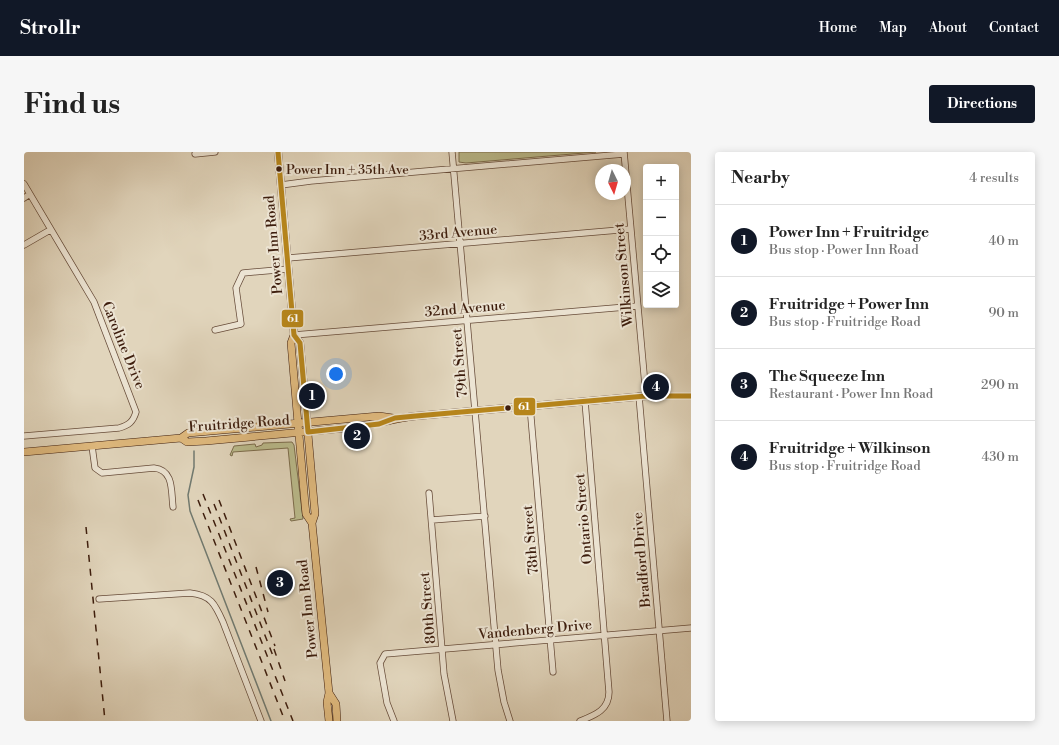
<!DOCTYPE html>
<html lang="en">
<head>
<meta charset="utf-8">
<style>
	body { margin:0; font-family:"Libre Bodoni",serif; background:#f6f6f6; color:#222 }
	.controls { position:absolute; right:12px; top:12px; display:grid; overflow:hidden; border-radius:4px; box-shadow:0 2px 10px #0003 }
	.controls button { width:36px; height:36px; display:grid; place-items:center; padding:0; border:0; border-bottom:1px solid #e0e0e0; background:#fff; color:#222; font:20px sans-serif }
	.compass { position:absolute; left:571px; top:12px; width:36px; height:36px; border-radius:50%; background:#fff; box-shadow:0 2px 10px #0003; rotate:175deg }
	.you { position:absolute; left:312px; top:222px; width:14px; height:14px; margin:-10px; border:3px solid #fff; border-radius:50%; background:#1a73e8; box-shadow:0 0 0 6px #1a73e833 }
	.badge { display:grid; place-items:center; width:26px; height:26px; border-radius:50%; background:#111827; color:#fff; font-size:13px; font-weight:700 }
	.pin { position:absolute; translate:-50% -50%; border:2px solid #fff; box-shadow:0 1px 4px #0006 }
	.list { margin:0; padding:0; list-style:none }
	h2 { display:flex; justify-content:space-between; align-items:center; height:52px; margin:0; padding:0 16px; font-size:17px }
	h2 small { font-size:13px; font-weight:400; color:#767676 }
	.list li { display:grid; grid-template-columns:26px 1fr auto; gap:12px; align-items:center; box-sizing:border-box; height:72px; padding:0 16px; border-top:1px solid #e0e0e0 }
	.list b { display:block; font-size:15px; white-space:nowrap }
	.list p { margin:0; font-size:13px; white-space:nowrap; color:#767676 }
	.list em { font-size:13px; font-style:normal; color:#767676 }
	.icon { flex:none; width:22px; height:22px; fill:none; stroke:currentColor; stroke-width:2; stroke-linecap:round; stroke-linejoin:round }
	.map { position:relative; flex:none; width:667px; height:569px; overflow:hidden; border-radius:4px }
	header { display:flex; align-items:center; gap:24px; box-sizing:border-box; height:56px; padding:0 20px; background:#111827; color:#fff }
	header strong { font-size:19px }
	nav { display:flex; gap:22px; margin-inline-start:auto; font-size:14px }
	.intro { display:flex; align-items:center; justify-content:space-between; box-sizing:border-box; height:96px; padding:0 24px }
	h1 { margin:0; font-size:28px }
	.button { padding:10px 18px; border-radius:4px; background:#111827; color:#fff; font-size:14px; font-weight:700 }
	main { display:flex; gap:24px; padding:0 24px }
	aside { flex:1; background:#fff; border-radius:4px; box-shadow:0 2px 10px #0003 }
	.map>svg:first-child { display:block }
	.green { fill:#babb8c; stroke:#7c6c4c }
	.lines { fill:none; stroke-linecap:round; stroke-linejoin:round }
	.stream { stroke:#717a70; stroke-width:1.5 }
	.minor-casing { stroke:#664b39; stroke-width:7 }
	.major-casing { stroke:#3d1d0d; stroke-width:8 }
	.minor { stroke:#ece4d3; stroke-width:5.5 }
	.major { stroke:#e0ba7e; stroke-width:7 }
	.rail { stroke:#3d1d0d; stroke-width:1.5; stroke-dasharray:7 7; stroke-linecap:butt }
	.bus-1-casing { stroke:#ece4d3; stroke-width:8 }
	.bus-1 { stroke:#b6851b; stroke-width:5 }
	.bus-dot { fill:#3d1d0d; stroke:#ece4d3; stroke-width:1.5 }
	.labels { text-anchor:middle; stroke-width:4; stroke-linejoin:round; paint-order:stroke }
	.bus-label { font-size:13px; fill:#3d1d0d; stroke:#ece4d3; text-anchor:start }
	.street-label { font-size:14px; fill:#3d1d0d; stroke:#ece4d3 }
	.line-badge { stroke:#ece4d3; stroke-width:1.5 }
	.badge-label { font-size:11px; text-anchor:middle; font-weight:bold; fill:#fff }
</style>
</head>
<body>
<header>
<strong>Strollr</strong>
<nav><a>Home</a><a>Map</a><a>About</a><a>Contact</a></nav>
</header>
<div class="intro"><h1>Find us</h1><a class="button">Directions</a></div>
<main>
<div class="map">
<svg width="667" height="569" viewBox="0 0 667 569">
	<rect width="100%" height="100%" fill="#e1d5bc"/>
	<filter id="stains"><feTurbulence type="fractalNoise" baseFrequency=".005" numOctaves="4"/><feColorMatrix values="0 0 0 0 .2 0 0 0 0 .09 0 0 0 0 .02 0 0 0 .5 -.17"/></filter>
	<radialGradient id="worn" r=".72"><stop offset=".6" stop-color="#630" stop-opacity="0"/><stop offset="1" stop-color="#630" stop-opacity=".3"/></radialGradient>
	<path class="green" d="M 435,0 L 572,0 L 442,11 L 435,10 Z
		M 268,290 L 270,293 L 279,367 L 267,369 L 266,367 L 271,366 L 264,296 L 209,300 L 208,304 L 206,303 L 210,294 L 231,292 L 232,295 L 238,293 L 239,291 Z"/>
	<g class="lines">
		<path class="stream" d="M 170,299 L 170,315 L 164,343 L 166,359 L 247,569"/>
		<g class="minor-casing">
			<path id="minor" d="M 428,0 L 474,518 L 480,550 L 486,569
				M 600,0 L 622,244
				M 171,2 L 191,0
				M 0,32 L 70,150 L 112,260 C 109,270 105,273 95,276 L 0,284
				M 257,33 L 287,29 L 600,2
				M 0,46 L 6,42
				M 0,93 L 26,78
				M 264,106 L 607,77
				M 191,178 L 217,172 L 212,136 L 219,121 L 264,117
				M 270,183 L 614,154
				M 615,244 L 643,569
				M 506,254 L 529,520
				M 68,294 L 71,316 L 78,321 L 130,316 C 150,318 147,339 149,355
				M 405,341 L 420,522 L 429,569
				M 408,368 L 461,364
				M 75,447 L 166,441 C 187,443 191,452 199,470 L 237,569
				M 370,569 L 363,551 L 356,511 L 361,502 L 667,476
				M 556,569 C 571,563 585,558 585,540 L 561,249"/>
		</g>
		<g class="major-casing">
			<path id="major" d="M 254,0 L 270,183 L 276,191 L 291,362 L 288,371
				M 270,183 L 267,191 L 281,352 L 282,362 L 288,371 L 305,541 L 303,550 L 305,569
				M 157,286 L 163,290 L 182,289 L 333,275 C 353,272 372,266 392,264 L 622,244 L 667,244
				M 0,300 L 157,286 L 164,281 L 355,264 L 369,266
				M 305,541 L 312,552 L 313,569"/>
		</g>
		<use href="#minor" class="minor"/>
		<use href="#major" class="major"/>
		<path class="rail" d="M 179,342 L 269,569
			M 174,348 L 261,569
			M 195,348 L 251,494
			M 190,352 L 249,504
			M 62,375 L 81,569
			M 232,415 L 244,460
			M 250,497 L 261,529"/>
		<g class="bus-1-casing">
			<path id="bus-1" d="M 254,0 L 270,183 L 276,191 L 284,280 L 355,272 L 371,266 L 392,264 L 622,244 L 667,244"/>
		</g>
		<use href="#bus-1" class="bus-1"/>
	</g>
	<g class="bus-dot">
		<circle cx="255" cy="17" r="3.5"/>
		<circle cx="484" cy="256" r="3.5"/>
	</g>
	<g class="labels">
		<g class="bus-label">
			<text x="262" y="22">Power Inn + 35th Ave</text>
		</g>
		<g class="street-label">
			<text transform="translate(434 80) rotate(-5)" y="5">33rd Avenue</text>
			<text transform="translate(249 93) rotate(-95)" y="5">Power Inn Road</text>
			<text transform="translate(599 123) rotate(-95)" y="5">Wilkinson Street</text>
			<text transform="translate(441 156) rotate(-5)" y="5">32nd Avenue</text>
			<text transform="translate(100 193) rotate(68)" y="5">Caroline Drive</text>
			<text transform="translate(435 211) rotate(-95)" y="5">79th Street</text>
			<text transform="translate(215 271) rotate(-4)" y="5">Fruitridge Road</text>
			<text transform="translate(559 367) rotate(-95)" y="5">Ontario Street</text>
			<text transform="translate(506 388) rotate(-95)" y="5">78th Street</text>
			<text transform="translate(617 408) rotate(-95)" y="5">Bradford Drive</text>
			<text transform="translate(403 456) rotate(-95)" y="5">80th Street</text>
			<text transform="translate(283 457) rotate(-96)" y="5">Power Inn Road</text>
			<text transform="translate(511 477) rotate(-5)" y="5">Vandenberg Drive</text>
		</g>
	</g>
	<g class="line-badge">
		<rect x="257" y="157" width="23" height="19" rx="4" fill="#b6851b"/>
		<rect x="489" y="245" width="23" height="19" rx="4" fill="#b6851b"/>
	</g>
	<g class="badge-label">
		<text x="269" y="170">61</text>
		<text x="500" y="258">61</text>
	</g>
	<rect width="100%" height="100%" filter="url(#stains)"/>
	<rect width="100%" height="100%" fill="url(#worn)"/>
</svg>
<div class="controls">
<button>+</button>
<button>−</button>
<button><svg class="icon" aria-label="locate" viewBox="0 0 24 24"><circle cx="12" cy="12" r="6"/><path d="M12 2v4M12 18v4M2 12h4M18 12h4"/></svg></button>
<button><svg class="icon" aria-label="layers" viewBox="0 0 24 24"><path d="M12 4l9 5-9 5-9-5zM3 14l9 5 9-5"/></svg></button>
</div>
<svg class="compass" viewBox="-18 -18 36 36"><path d="M0-13l5 13h-10z" fill="#e53935"/><path d="M0 13l5-13h-10z" fill="#767676"/></svg>
<div class="you"></div>
<div class="pin badge" style="left:288px;top:244px">1</div>
<div class="pin badge" style="left:333px;top:284px">2</div>
<div class="pin badge" style="left:256px;top:431px">3</div>
<div class="pin badge" style="left:632px;top:235px">4</div>
</div>
<aside>
<h2>Nearby<small>4 results</small></h2>
<ul class="list">
<li><span class="badge">1</span><div><b>Power Inn + Fruitridge</b><p>Bus stop · Power Inn Road</p></div><em>40 m</em></li>
<li><span class="badge">2</span><div><b>Fruitridge + Power Inn</b><p>Bus stop · Fruitridge Road</p></div><em>90 m</em></li>
<li><span class="badge">3</span><div><b>The Squeeze Inn</b><p>Restaurant · Power Inn Road</p></div><em>290 m</em></li>
<li><span class="badge">4</span><div><b>Fruitridge + Wilkinson</b><p>Bus stop · Fruitridge Road</p></div><em>430 m</em></li>
</ul>
</aside>
</main>
</body>
</html>
